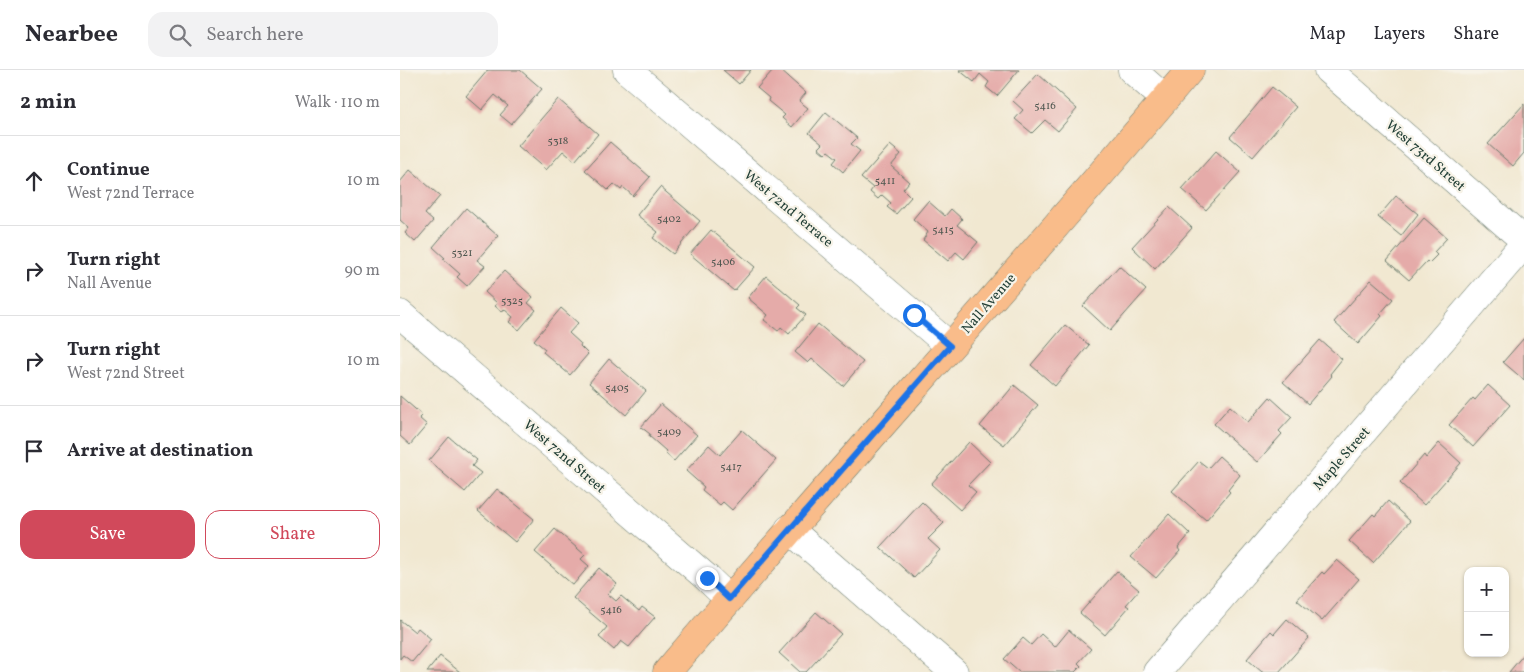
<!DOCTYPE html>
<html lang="en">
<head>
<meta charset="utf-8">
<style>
	body { margin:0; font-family:Vollkorn,serif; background:#f2f2f3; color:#2b2b33 }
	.controls { position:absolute; right:15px; bottom:15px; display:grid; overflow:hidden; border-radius:10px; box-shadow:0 1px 4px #0004 }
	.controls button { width:45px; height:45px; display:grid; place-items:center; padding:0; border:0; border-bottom:1px solid #e1e1e2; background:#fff; color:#2b2b33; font:25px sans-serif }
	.stop { position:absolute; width:15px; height:15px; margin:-11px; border:4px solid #1a73e8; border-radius:50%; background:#fff }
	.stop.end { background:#1a73e8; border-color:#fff; box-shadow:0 1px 5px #0008 }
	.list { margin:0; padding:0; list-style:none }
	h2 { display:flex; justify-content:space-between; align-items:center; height:65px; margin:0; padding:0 20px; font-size:21px }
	h2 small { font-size:16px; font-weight:400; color:#7c7c81 }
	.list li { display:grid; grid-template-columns:32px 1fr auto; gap:15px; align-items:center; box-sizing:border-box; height:90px; padding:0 20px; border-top:1px solid #e1e1e2 }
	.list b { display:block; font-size:19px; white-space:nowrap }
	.list p { margin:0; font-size:16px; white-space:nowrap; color:#7c7c81 }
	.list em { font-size:16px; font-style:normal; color:#7c7c81 }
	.actions { display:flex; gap:10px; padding:15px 20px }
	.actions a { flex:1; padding:11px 0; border:1px solid #d1495b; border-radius:15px; text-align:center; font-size:18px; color:#d1495b }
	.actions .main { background:#d1495b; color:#fff }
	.icon { flex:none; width:28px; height:28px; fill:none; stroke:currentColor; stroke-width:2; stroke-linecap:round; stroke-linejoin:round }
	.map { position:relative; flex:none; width:1124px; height:602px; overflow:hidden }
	header { display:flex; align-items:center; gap:30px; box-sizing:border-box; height:70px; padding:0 25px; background:#fff; border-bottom:1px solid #e1e1e2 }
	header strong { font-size:24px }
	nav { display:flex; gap:28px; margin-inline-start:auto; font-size:18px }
	.search { width:350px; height:45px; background:#f2f2f3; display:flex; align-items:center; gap:12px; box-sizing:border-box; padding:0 18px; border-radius:15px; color:#7c7c81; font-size:19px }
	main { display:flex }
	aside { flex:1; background:#fff }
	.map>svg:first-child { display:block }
	.building { fill:#e5aba9 }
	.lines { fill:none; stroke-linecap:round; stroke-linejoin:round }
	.minor-casing { stroke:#68796b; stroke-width:29 }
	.major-casing { stroke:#68796b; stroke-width:29 }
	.minor { stroke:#fff; stroke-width:28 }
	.major { stroke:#f9bc8a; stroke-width:28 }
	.route { stroke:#1a73e8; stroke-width:6 }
	.labels { text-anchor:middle; stroke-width:4.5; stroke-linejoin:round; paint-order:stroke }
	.number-label { font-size:11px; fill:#505851 }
	.street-label { font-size:14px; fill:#1f3d34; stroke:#f7f3e8 }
</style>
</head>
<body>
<header>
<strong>Nearbee</strong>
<div class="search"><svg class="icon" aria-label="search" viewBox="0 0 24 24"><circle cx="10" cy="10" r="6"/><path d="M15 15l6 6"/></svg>Search here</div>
<nav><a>Map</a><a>Layers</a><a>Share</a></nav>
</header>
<main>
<aside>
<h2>2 min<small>Walk · 110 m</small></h2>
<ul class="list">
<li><svg class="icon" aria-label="ahead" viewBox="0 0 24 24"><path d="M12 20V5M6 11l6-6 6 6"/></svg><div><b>Continue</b><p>West 72nd Terrace</p></div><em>10 m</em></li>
<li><svg class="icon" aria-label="right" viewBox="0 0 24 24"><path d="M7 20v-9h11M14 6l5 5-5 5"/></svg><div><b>Turn right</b><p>Nall Avenue</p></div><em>90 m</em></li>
<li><svg class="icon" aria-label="right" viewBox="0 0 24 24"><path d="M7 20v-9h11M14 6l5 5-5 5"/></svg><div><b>Turn right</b><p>West 72nd Street</p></div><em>10 m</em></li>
<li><svg class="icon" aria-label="arrive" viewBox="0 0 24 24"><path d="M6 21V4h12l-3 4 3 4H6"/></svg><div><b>Arrive at destination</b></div></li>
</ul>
<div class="actions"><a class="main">Save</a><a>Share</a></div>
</aside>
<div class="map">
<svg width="1124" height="602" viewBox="0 0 1124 602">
	<rect width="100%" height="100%" fill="#f7f3e8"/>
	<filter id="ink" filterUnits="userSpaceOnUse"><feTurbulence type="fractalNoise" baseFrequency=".02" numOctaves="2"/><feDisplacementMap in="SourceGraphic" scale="10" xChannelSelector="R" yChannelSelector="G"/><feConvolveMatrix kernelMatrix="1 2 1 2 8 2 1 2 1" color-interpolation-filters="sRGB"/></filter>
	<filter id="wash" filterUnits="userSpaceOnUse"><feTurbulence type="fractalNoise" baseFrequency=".0096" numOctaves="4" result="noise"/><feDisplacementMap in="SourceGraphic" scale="20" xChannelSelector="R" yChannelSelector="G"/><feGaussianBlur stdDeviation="1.12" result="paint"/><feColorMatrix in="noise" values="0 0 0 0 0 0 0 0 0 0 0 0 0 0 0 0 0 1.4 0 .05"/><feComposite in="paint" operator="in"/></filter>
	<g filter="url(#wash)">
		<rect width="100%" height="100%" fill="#f1e8d1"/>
		<g id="blocks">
			<path class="building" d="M 88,0 L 120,0 L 142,19 L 111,54 L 100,45 L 108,36 L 95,25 L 82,40 L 66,26 Z
				M 323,0 L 351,0 L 339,14 Z
				M 373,0 L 380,0 L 406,23 L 399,31 L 408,38 L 392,57 L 382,48 L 385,45 L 368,31 L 369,28 L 357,18 Z
				M 559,0 L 619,0 L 597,26 L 586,17 L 589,12 L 580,4 L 574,12 Z
				M 638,4 L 677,39 L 658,61 L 645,50 L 632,63 L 615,49 L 623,40 L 613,31 Z
				M 872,17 L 896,37 L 853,87 L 830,67 Z
				M 158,29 L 198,64 L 175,91 L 163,81 L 146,100 L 118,76 Z
				M 1124,34 L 1124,83 L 1113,96 L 1088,74 Z
				M 426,42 L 457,68 L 451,74 L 460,81 L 443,102 L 433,93 L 437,88 L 428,81 L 425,84 L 418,78 L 422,74 L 409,63 Z
				M 210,72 L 250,107 L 233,126 L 223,117 L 221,120 L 214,114 L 208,120 L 185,100 Z
				M 490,75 L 501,84 L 491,96 L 509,112 L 503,119 L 511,127 L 496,144 L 487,137 L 491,133 L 482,125 L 478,129 L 470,122 L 473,118 L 461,108 Z
				M 816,81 L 840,102 L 806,140 L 782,119 Z
				M 10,100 L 40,126 L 25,144 L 33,151 L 15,172 L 5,163 L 9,158 L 0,150 L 0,112 Z
				M 260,117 L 300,151 L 273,184 L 253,168 L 258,162 L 237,145 Z
				M 996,126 L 1018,144 L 1001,166 L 978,147 Z
				M 528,131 L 545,146 L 551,139 L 562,149 L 557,155 L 578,172 L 564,189 L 556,182 L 548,191 L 523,170 L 528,162 L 513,149 Z
				M 769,137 L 792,158 L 755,199 L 732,177 Z
				M 66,138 L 98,166 L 77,190 L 85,196 L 67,216 L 57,207 L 60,204 L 43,189 L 45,188 L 33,177 Z
				M 1024,148 L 1047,168 L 1034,182 L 1037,185 L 1029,193 L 1027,191 L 1009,210 L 987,191 Z
				M 311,160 L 355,197 L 334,221 L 290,184 Z
				M 719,196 L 746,220 L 710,261 L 683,236 Z
				M 104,201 L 133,227 L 128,233 L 136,240 L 119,260 L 109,252 L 113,247 L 104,239 L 102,242 L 95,236 L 97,233 L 85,222 Z
				M 366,206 L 400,235 L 397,238 L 406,245 L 389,264 L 381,257 L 378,261 L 364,250 L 368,245 L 348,228 Z
				M 971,210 L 993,229 L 980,244 L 982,246 L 958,274 L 934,252 Z
				M 161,238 L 178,253 L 169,263 L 181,274 L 180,276 L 188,284 L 170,305 L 143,282 L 145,279 L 134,270 Z
				M 418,254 L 463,292 L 443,316 L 412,289 L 408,293 L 395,282 Z
				M 665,255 L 689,275 L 655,316 L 631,295 Z
				M 1124,268 L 1124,310 L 1103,292 Z
				M 920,270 L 942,289 L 930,304 L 932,306 L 908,334 L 883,312 Z
				M 209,289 L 246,321 L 226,345 L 189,313 Z
				M 614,315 L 638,335 L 604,375 L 580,356 Z
				M 1088,315 L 1110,335 L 1073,377 L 1049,355 L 1073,328 L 1075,330 Z
				M 0,326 L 22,345 L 19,348 L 27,355 L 10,375 L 0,366 Z
				M 870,327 L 892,347 L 879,361 L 882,364 L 857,392 L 814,354 L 830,336 L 848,352 Z
				M 261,334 L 297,365 L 274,391 L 265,383 L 266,381 L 249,366 L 250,364 L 241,357 Z
				M 342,360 L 376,390 L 332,440 L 323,432 L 320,435 L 302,420 L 304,417 L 286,401 L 309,375 L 320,385 Z
				M 49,367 L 77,390 L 72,396 L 81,403 L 65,422 L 29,391 Z
				M 569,372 L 590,392 L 568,415 L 576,422 L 560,440 L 531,414 Z
				M 1039,373 L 1061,393 L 1024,435 L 1000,413 L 1024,385 L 1026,388 Z
				M 819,386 L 840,405 L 828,420 L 830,422 L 806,450 L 772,421 L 799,391 L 808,398 Z
				M 97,419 L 134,449 L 115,472 L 78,441 Z
				M 988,431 L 1010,451 L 973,493 L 949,471 L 973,444 L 975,446 Z
				M 522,432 L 544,453 L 528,469 L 540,480 L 514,508 L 480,477 Z
				M 769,444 L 790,464 L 778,478 L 780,481 L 756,508 L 731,487 Z
				M 155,459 L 185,485 L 181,489 L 189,496 L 173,515 L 135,482 Z
				M 937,490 L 959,509 L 922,551 L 897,530 L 922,502 L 924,504 Z
				M 199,498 L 217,514 L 208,524 L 216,531 L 221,526 L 239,541 L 242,537 L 255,547 L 229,577 L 221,571 L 214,580 L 199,567 L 207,557 L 173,528 Z
				M 717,501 L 739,520 L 726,535 L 729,537 L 705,565 L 680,543 Z
				M 416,542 L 441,564 L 406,602 L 400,602 L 379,583 Z
				M 887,549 L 909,568 L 879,602 L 862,602 L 847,589 L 871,561 L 874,564 Z
				M 0,550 L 15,562 L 18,558 L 31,569 L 12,592 L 3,585 L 0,589 Z
				M 669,560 L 691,579 L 678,593 L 681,596 L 675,602 L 619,602 L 604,589 L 623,568 L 631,575 L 641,564 L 655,577 Z
				M 1124,584 L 1124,602 L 1109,602 Z
				M 40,586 L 60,602 L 27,602 Z"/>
		</g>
	</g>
	<g filter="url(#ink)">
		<use href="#blocks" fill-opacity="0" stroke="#68796b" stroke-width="1"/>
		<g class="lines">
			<g class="minor-casing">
				<path id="minor" d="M 227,0 L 550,276
					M 732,0 L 765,29
					M 928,0 L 1124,170
					M 0,244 L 307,508 L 329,529
					M 389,459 L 554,602
					M 757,602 L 1124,174"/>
			</g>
			<g class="major-casing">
				<path id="major" d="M 267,602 C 440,400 618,203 790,0"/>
			</g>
			<use href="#minor" class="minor"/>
			<use href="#major" class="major"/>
		</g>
	</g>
	<g class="lines" filter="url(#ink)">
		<path class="route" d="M 307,508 L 329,529 L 550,276 L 514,245"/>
	</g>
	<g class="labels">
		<g class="number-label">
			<text x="645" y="39">5416</text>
			<text x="158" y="74">5318</text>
			<text x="485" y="114">5411</text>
			<text x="269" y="152">5402</text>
			<text x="543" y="163">5415</text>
			<text x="62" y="186">5321</text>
			<text x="323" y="195">5406</text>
			<text x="112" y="234">5325</text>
			<text x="217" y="321">5405</text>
			<text x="269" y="365">5409</text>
			<text x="331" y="400">5417</text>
			<text x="211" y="543">5416</text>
		</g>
		<g class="street-label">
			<text transform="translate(1026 85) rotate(41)" y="5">West 73rd Street</text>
			<text transform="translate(389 138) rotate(40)" y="5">West 72nd Terrace</text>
			<text transform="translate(588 233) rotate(-49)" y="5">Nall Avenue</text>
			<text transform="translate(165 386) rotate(41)" y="5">West 72nd Street</text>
			<text transform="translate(941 388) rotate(-49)" y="5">Maple Street</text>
		</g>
	</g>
</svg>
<div class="controls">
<button>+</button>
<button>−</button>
</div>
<div class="stop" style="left:514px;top:245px"></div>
<div class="stop end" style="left:307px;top:508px"></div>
</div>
</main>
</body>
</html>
